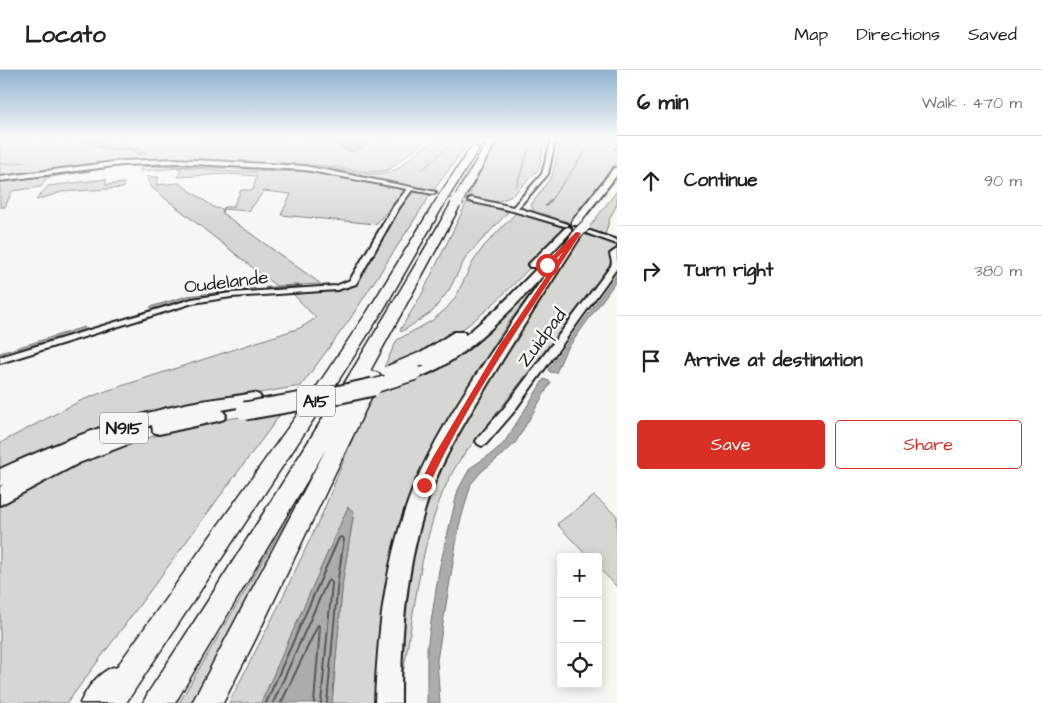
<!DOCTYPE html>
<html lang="en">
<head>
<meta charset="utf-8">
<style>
	body { margin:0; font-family:"Architects Daughter",sans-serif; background:#f6f6f6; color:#202124 }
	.controls { position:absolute; right:15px; bottom:15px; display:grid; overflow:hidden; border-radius:5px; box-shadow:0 2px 12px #0003 }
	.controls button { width:45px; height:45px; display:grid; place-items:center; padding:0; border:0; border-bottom:1px solid #e0e0e0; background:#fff; color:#202124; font:25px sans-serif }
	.stop { position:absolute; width:15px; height:15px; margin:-11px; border:4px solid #d93025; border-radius:50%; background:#fff }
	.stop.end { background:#d93025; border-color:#fff; box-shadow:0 1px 5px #0008 }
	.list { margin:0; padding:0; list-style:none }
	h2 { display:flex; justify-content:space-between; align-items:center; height:65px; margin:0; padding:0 20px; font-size:21px }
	h2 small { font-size:16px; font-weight:400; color:#757577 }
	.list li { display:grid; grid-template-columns:32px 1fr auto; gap:15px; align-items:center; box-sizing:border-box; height:90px; padding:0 20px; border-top:1px solid #e0e0e0 }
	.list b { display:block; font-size:19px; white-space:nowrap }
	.list em { font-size:16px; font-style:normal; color:#757577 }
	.actions { display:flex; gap:10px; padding:15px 20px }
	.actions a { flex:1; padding:11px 0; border:1px solid #d93025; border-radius:5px; text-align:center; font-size:18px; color:#d93025 }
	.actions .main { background:#d93025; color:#fff }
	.icon { flex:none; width:28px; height:28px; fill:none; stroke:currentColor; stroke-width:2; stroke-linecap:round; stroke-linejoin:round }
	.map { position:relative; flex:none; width:617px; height:633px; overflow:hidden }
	header { display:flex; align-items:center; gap:30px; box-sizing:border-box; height:70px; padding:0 25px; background:#fff; border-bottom:1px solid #e0e0e0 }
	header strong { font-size:24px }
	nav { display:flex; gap:28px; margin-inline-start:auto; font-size:18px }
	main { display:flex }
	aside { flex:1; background:#fff }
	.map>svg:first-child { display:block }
	.green { fill:#d6d6d2; stroke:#797977 }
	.water { fill:#acaca9; stroke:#727271 }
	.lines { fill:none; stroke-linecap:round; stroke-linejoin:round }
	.shore { stroke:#565654; stroke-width:2 }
	.stream-far2 { stroke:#727271; stroke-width:1 }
	.stream-far1 { stroke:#727271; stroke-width:2 }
	.stream { stroke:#727271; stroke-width:2.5 }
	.minor-tunnel-far1 { stroke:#d5d5d2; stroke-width:5; stroke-dasharray:5 2.5; stroke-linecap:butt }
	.minor-tunnel { stroke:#d5d5d2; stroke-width:7; stroke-dasharray:7 3; stroke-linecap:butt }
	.minor-casing { stroke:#1c1c1c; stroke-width:4 }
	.primary-casing { stroke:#1c1c1c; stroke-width:4 }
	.motorway-casing { stroke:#1c1c1c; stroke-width:3 }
	.minor { fill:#f6f6f2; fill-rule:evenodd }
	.primary { fill:#f6f6f2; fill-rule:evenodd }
	.motorway { fill:#f6f6f2; fill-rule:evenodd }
	.primary-bridge-far2-casing { stroke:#1c1c1c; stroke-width:12; stroke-linecap:butt }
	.primary-bridge-far1-casing { stroke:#1c1c1c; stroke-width:16; stroke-linecap:butt }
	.primary-bridge-casing { stroke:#1c1c1c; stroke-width:21; stroke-linecap:butt }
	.motorway-bridge-far1-casing { stroke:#1c1c1c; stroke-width:11; stroke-linecap:butt }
	.motorway-bridge-casing { stroke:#1c1c1c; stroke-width:14; stroke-linecap:butt }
	.primary-bridge-far2 { stroke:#f6f6f2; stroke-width:10 }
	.primary-bridge-far1 { stroke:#f6f6f2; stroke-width:13 }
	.primary-bridge { stroke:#f6f6f2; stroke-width:17 }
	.motorway-bridge-far1 { stroke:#f6f6f2; stroke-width:9 }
	.motorway-bridge { stroke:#f6f6f2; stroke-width:12 }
	.route { fill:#d93025 }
	.labels { text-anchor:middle; stroke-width:5; stroke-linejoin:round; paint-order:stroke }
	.shield { fill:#f6f6f2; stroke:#5d5d5c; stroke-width:1 }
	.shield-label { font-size:18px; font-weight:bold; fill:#1c1c1c }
	.street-label { font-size:19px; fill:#1c1c1c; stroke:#f6f6f2 }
</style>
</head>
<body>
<header>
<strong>Locato</strong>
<nav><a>Map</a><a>Directions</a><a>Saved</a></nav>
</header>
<main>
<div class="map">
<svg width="617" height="633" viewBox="0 0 617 633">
	<rect width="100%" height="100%" fill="#f6f6f2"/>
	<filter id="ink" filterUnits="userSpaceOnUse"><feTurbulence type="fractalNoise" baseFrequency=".02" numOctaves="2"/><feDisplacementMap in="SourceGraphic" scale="10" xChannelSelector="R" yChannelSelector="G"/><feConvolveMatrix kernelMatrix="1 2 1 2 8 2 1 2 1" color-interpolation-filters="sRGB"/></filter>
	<g filter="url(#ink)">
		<path class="green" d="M 0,68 L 428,68 L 390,99 L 384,101 L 368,102 L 318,95 L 306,97 L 190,90 L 157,90 L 0,107 Z
			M 440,68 L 472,68 L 433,121 L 318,99 L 321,97 L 367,104 L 388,103 L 399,98 L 419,80 Z
			M 501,68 L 545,68 L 539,99 L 512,126 L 494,133 L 469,128 L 474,112 Z
			M 566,68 L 617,68 L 617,78 L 613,78 L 617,79 L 617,92 L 604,107 L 603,113 L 577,146 L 568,153 L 535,144 L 531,135 L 552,106 L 560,75 Z
			M 189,92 L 307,99 L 255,100 L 147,95 Z
			M 141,96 L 184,97 L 235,102 L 314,101 L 400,117 L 404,121 L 376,154 L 281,145 L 291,124 L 264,121 L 249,141 L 223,139 L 222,143 L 321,214 L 276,216 L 151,117 L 147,107 L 159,107 L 156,115 L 179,113 L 215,138 L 223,139 L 225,137 L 233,137 L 241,120 L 253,120 L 257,106 L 227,104 L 178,107 L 181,98 L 140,101 Z
			M 102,99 L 46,108 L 41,117 L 12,121 L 5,137 L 0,137 L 0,112 Z
			M 106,109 L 106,115 L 124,113 L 123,118 L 62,122 L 36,130 L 48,116 Z
			M 617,121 L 617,134 L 610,148 L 605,165 L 587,160 Z
			M 416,122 L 431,124 L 350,249 L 301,316 C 203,332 88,352 0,400 L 0,373 L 80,331 L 106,321 L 300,258 L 316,248 L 293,224 L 350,218 C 365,200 398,126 416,122 Z
			M 468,130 L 510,140 L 466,187 L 449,220 L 432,242 L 401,262 L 400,260 L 422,224 Z
			M 516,143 L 564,156 L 561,165 C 528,199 496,236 457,263 C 435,278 409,287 384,297 L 397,270 L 433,250 L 447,238 L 455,228 L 473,192 L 484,176 Z
			M 585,162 L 617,175 L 617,188 L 612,191 L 600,209 L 476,370 C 430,416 419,507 409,569 C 406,590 400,612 400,633 L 399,560 L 408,501 L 427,429 L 468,343 L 561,193 Z
			M 555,191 C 540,212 524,231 509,252 C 478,297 453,346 429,394 C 416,420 401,447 394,475 C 381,527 379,579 378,633 L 332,633 L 343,509 L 354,442 L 348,437 L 261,633 L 229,633 L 278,537 L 323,442 L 371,322 L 426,303 Z
			M 283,341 L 67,633 L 0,633 L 0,430 L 87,388 L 135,371 L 213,351 Z
			M 341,358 L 200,633 L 179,633 Z
			M 594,426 L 617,446 L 617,517 L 598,497 L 598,487 L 588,487 L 557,454 Z"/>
		<path class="water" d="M 14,68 L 89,68 L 109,77 L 137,78 L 146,81 L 147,83 L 137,84 L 136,82 L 132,80 L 103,79 L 84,71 Z
			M 334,68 L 377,68 L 355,82 C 345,81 337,79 334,68 Z
			M 617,204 L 617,210 L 565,282 L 556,303 L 550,302 L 548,300 Z
			M 255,218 L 255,220 L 212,224 L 152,239 L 150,237 L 187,226 Z
			M 84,257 L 85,260 L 0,287 L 0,283 Z
			M 544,309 L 551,312 L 516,372 L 506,382 L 481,402 L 471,414 L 459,456 L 437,590 L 440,633 L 427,633 L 427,578 L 439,500 L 458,420 L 470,398 L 491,384 L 504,373 Z
			M 348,437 L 354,442 L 343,509 L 332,633 L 261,633 Z"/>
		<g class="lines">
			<path class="shore" d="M 266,633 L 339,468 L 342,467 L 344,469 L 338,509 L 327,633
				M 273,633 L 327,512 L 330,510 L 332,513 L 321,633
				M 281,633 L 318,555 L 320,557 L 314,633"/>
			<path class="stream-far2" d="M 0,94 L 26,92
				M 423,99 L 458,68
				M 516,117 L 529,79
				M 550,131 L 586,81"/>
			<path class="stream-far1" d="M 546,136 L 551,130"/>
			<path class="stream" d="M 266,218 L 301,216"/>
			<path class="minor-tunnel-far1" d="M 433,122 L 471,130"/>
			<path class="minor-tunnel" d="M 566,155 L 588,162"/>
			<g class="minor-casing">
				<path id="minor" d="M 554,68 L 558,68 L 555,71 L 548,104 L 518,138 L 568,154 L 568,156 L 564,156 L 513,141 L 469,131 L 468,130 L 471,128 L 513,137 L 542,104 L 551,71 Z
					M 176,89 L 305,96 L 436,122 L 433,124 L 412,120 L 399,138 L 356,214 L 337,220 L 231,227 L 193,233 L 0,293 L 0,287 L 192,229 L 231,223 L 336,216 L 350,210 L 393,137 L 407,119 L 305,100 L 176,93 L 122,95 L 0,111 L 0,107 L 122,91 Z
					M 586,161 L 590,161 L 617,170 L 617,174 L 586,163 Z
					M 617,179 L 617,198 L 512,344 L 486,374 L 482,376 L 478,374 L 476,371 L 478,368 L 504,338 L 611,196 L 612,192 L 610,184 Z"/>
			</g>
			<g class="primary-casing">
				<path id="primary" d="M 614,98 L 617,98 L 617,105 L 578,155 L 572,155 L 572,151 Z
					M 568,157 L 571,158 L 571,162 L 538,197 L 530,197 L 528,195 L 565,158 Z
					M 578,160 L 583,163 C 550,214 517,265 486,317 C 462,357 437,397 424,442 C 405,504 401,568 401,633 L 375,633 C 378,558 386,483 415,414 C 447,340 504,265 550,198 C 518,233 462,295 416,308 L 411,307 L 409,303 L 411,299 L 421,294 L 416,292 L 414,289 L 416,286 L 454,262 L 464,262 L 465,265 L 467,264 L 500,236 L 546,189 L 550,188 L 555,190 L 574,161 Z
					M 254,323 L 259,325 L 262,329 L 259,333 L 222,340 L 226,345 L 224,349 L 218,351 L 159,364 L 153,362 L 152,355 L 128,362 L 133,368 L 131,373 L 79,393 L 0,435 L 0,417 L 4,414 L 0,416 L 0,399 C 61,371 124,346 190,333 C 211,329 233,327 254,323 Z"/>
			</g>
			<g class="motorway-casing">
				<path id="motorway" d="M 490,68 L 498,68 L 466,125 L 458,125 L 457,123 Z
					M 472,76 L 479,78 L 451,123 L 443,123 L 442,121 Z
					M 442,126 L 447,129 L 382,242 L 317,344 L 126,633 L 80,633 C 87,618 98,603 113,597 L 116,598 L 305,334 L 368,241 L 437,129 Z
					M 457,129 L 462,132 L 370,301 L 378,303 L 381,307 L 255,570 L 223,633 L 192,633 L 326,379 L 175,633 L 143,633 L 148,623 C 253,462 356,299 452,132 Z"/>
			</g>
			<use href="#minor" class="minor"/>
			<use href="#primary" class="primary"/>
			<use href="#motorway" class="motorway"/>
			<g class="primary-bridge-far2-casing">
				<path id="primary-bridge-far2" d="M 578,163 L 585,156"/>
			</g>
			<g class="primary-bridge-far1-casing">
				<path id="primary-bridge-far1" d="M 390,302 L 421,289
					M 368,318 L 416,303"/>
			</g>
			<g class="primary-bridge-casing">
				<path id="primary-bridge" d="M 245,341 L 332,326 L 373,317"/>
			</g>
			<g class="motorway-bridge-far1-casing">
				<path id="motorway-bridge-far1" d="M 442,129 L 447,121
					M 458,131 L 462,123"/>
			</g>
			<g class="motorway-bridge-casing">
				<path id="motorway-bridge" d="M 457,132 L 458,130"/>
			</g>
			<use href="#primary-bridge-far2" class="primary-bridge-far2"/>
			<use href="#primary-bridge-far1" class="primary-bridge-far1"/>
			<use href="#primary-bridge" class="primary-bridge"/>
			<use href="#motorway-bridge-far1" class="motorway-bridge-far1"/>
			<use href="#motorway-bridge" class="motorway-bridge"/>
		</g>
	</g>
	<linearGradient id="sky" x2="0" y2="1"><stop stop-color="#90b1cf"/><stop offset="0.44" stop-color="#fbfbf9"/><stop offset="1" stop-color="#fbfbf9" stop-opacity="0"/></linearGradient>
	<rect width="617" height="156" fill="url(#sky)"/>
	<path class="route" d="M 576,162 L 581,163 C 527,246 469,328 428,418 L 421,418 L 419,415 L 433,387 L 499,276 L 563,182 L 549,196 L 544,195 Z"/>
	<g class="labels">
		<g class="shield">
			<rect x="297" y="315.5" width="38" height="31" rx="4"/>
			<rect x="100" y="342.5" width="48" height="31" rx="4"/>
		</g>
		<g class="shield-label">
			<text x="316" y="337">A15</text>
			<text x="124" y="364">N915</text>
		</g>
		<g class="street-label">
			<text transform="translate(226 211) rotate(-7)" y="7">Oudelande</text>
			<text transform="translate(541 267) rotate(-53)" y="7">Zuidpad</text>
		</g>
	</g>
</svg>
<div class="controls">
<button>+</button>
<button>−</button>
<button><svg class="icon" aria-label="locate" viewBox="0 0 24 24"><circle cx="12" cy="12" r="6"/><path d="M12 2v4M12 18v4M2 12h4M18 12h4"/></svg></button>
</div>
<div class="stop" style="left:547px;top:195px"></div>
<div class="stop end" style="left:424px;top:415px"></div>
</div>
<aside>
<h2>6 min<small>Walk · 470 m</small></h2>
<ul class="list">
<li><svg class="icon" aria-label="ahead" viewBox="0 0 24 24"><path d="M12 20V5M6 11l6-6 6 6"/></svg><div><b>Continue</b></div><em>90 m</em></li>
<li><svg class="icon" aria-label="right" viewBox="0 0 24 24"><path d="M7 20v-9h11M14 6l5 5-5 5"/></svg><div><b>Turn right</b></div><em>380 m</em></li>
<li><svg class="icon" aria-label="arrive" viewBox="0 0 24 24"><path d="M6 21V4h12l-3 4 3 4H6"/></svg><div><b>Arrive at destination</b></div></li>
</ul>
<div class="actions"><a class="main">Save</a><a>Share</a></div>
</aside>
</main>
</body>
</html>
